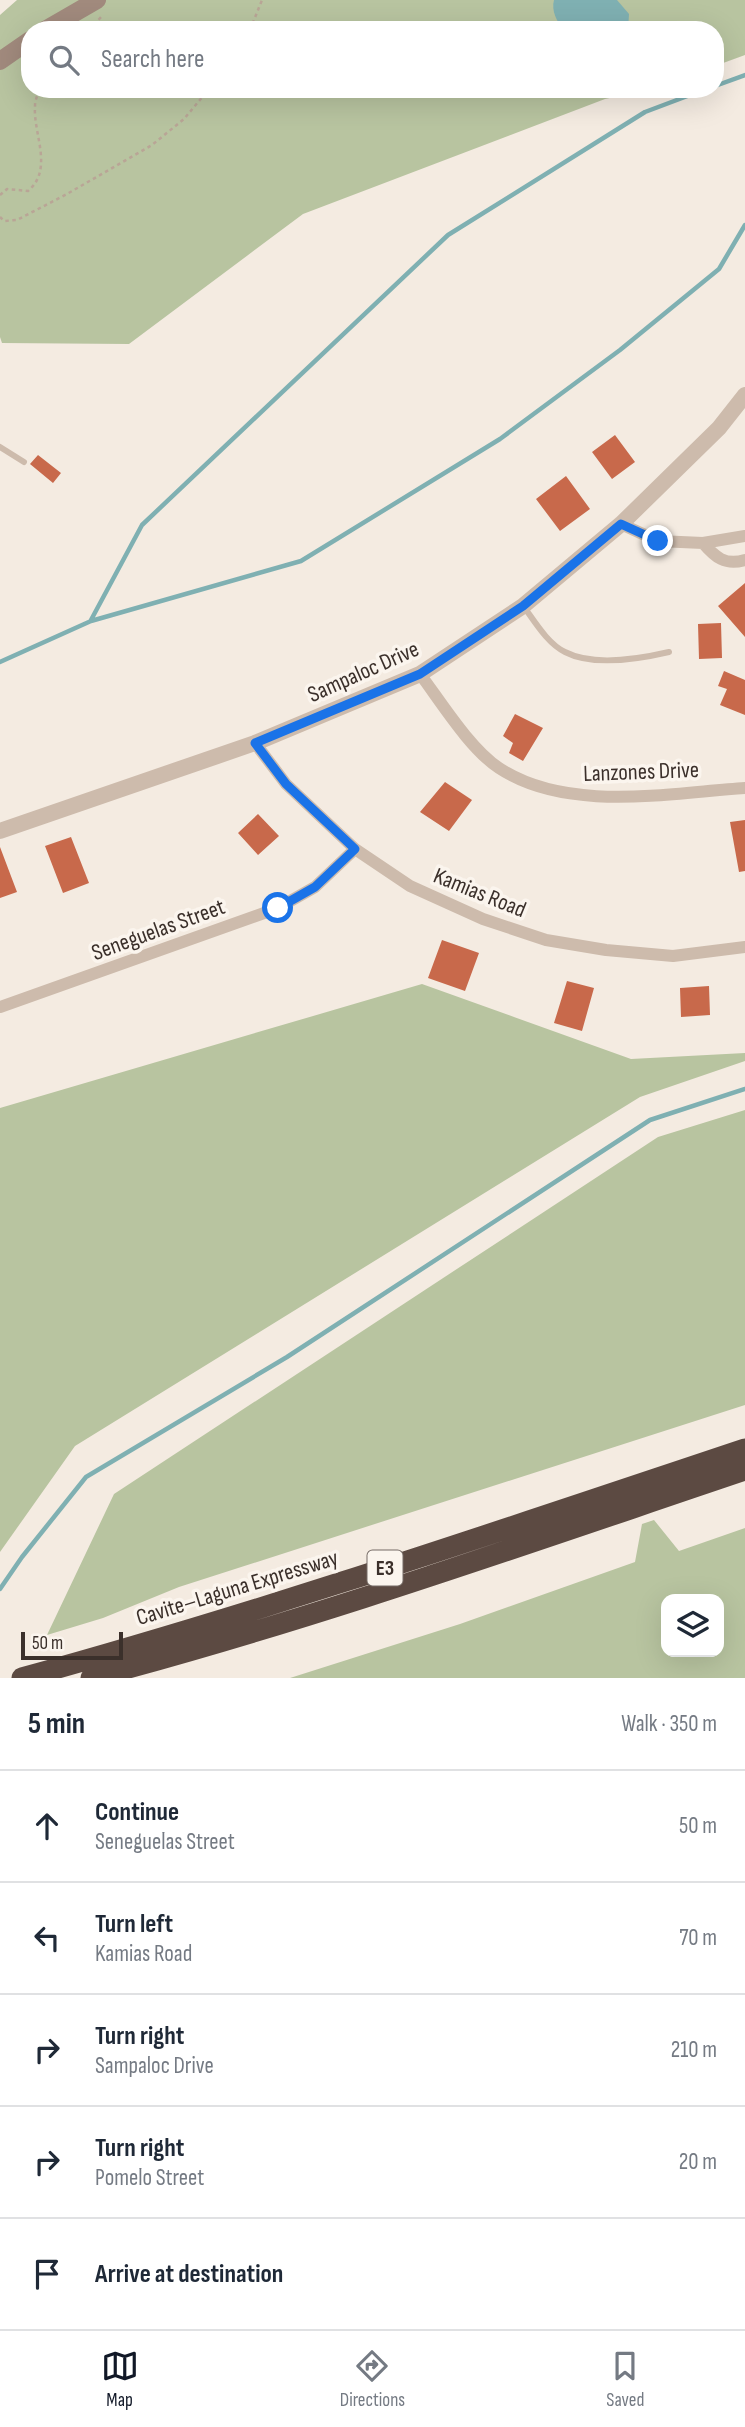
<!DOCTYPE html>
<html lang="en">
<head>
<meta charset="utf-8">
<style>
	body { margin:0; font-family:"Sofia Sans Condensed",sans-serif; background:#f2f2f3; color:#1f2937 }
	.controls { position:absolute; right:21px; bottom:21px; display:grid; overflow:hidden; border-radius:14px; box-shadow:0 7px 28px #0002 }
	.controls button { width:63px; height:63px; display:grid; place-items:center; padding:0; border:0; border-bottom:2px solid #e0e1e3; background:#fff; color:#1f2937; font:35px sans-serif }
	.scale { position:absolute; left:21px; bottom:18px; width:102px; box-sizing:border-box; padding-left:7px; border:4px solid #3b302b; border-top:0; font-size:19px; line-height:24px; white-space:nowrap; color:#3b302b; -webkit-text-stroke:5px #fbf5ee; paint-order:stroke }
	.stop { position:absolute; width:21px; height:21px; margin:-16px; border:5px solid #1a73e8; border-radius:50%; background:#fff }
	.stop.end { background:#1a73e8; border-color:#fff; box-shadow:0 2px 7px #0008 }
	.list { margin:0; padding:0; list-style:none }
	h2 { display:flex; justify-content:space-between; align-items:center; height:91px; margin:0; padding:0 28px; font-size:30px }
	h2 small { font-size:23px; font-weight:400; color:#747a83 }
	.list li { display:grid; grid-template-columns:46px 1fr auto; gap:21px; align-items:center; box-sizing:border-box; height:112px; padding:0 28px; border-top:2px solid #e0e1e3 }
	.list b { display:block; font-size:26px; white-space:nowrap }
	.list p { margin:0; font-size:23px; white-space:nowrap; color:#747a83 }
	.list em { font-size:23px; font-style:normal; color:#747a83 }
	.icon { flex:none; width:38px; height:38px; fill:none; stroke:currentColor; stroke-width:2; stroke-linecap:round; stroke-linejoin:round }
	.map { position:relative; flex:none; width:745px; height:1678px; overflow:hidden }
	.search { position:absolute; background:#fff; box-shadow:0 7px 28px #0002; left:21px; right:21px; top:21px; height:77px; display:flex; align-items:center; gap:18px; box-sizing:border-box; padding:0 24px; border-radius:28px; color:#747a83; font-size:26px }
	.sheet { height:651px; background:#fff }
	nav { display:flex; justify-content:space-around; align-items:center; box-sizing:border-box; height:98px; border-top:2px solid #e0e1e3; background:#fff; font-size:19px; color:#747a83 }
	nav a { display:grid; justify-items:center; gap:4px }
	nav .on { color:#111827 }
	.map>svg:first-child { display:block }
	.green { fill:#b8c4a0; fill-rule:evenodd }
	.water { fill:#7fb0b2 }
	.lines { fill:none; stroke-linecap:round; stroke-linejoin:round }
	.stream { stroke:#7fb0b2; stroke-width:4.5 }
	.building { fill:#c8694b }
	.path { stroke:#b9a596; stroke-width:2.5; stroke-dasharray:3.5 3.5; stroke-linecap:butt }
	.service { stroke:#cdbbac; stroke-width:6 }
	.minor { stroke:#cdbbac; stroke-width:12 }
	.tertiary { stroke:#cdbbac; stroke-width:16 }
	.secondary { stroke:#a18a7d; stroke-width:18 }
	.motorway { stroke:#5c4a42; stroke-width:21 }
	.route { stroke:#1a73e8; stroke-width:9 }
	.labels { text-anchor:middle; stroke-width:7; stroke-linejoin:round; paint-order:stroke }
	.shield { fill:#fbf5ee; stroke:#756b66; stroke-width:2 }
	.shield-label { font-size:21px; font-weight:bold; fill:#3b302b }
	.street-label { font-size:23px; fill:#3b302b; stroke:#fbf5ee }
</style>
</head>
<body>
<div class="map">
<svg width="745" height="1678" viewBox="0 0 745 1678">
	<rect width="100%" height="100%" fill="#f4ebe1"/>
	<path class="green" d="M 17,0 L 745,0 L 745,55 L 715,66 L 715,30 L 30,30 L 30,89 L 653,89 L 605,99 L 303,214 L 129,344 L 2,343 L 0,337 L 0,15 Z
		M 422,984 L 631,1059 L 745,1053 L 745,1061 L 640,1097 L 75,1446 L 0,1552 L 0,1108 Z
		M 745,1110 L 745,1405 L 179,1587 L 103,1618 L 47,1635 L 114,1494 L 658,1137 Z
		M 654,1520 L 679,1551 L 745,1528 L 745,1678 L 290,1678 L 460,1624 L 635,1562 L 642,1524 ZM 666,1599 L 719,1599 L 719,1652 L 666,1652 Z"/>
	<path class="water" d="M 554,0 L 617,0 L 629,14 L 628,29 L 563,30 C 557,21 551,11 554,0 Z"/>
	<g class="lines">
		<path class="stream" d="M 715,86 L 745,75
			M 91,620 L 142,525 L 448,235 L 645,112 L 706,89
			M 0,662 L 91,621 L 301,561 L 500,439 L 620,350 L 719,269 L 745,225
			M 0,1589 L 22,1557 L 86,1477 L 287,1357 L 650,1120 L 745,1089"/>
	</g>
	<path class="building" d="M 615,435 L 635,462 L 612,479 L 592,452 Z
		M 38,455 L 61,473 L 53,483 L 30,464 Z
		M 566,476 L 590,509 L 560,531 L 536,499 Z
		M 745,583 L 745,637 L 718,606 Z
		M 721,623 L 722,658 L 699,659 L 698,624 Z
		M 724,671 L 745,680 L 745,715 L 720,705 L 727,689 L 718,686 Z
		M 515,714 L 543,728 L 523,761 L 509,753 L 513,743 L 503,736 Z
		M 445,782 L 472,800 L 449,831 L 420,812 Z
		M 258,814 L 279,836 L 258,855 L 238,833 Z
		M 745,820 L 745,871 L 739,872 L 730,822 Z
		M 71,837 L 89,883 L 63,893 L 45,846 Z
		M 0,847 L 17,892 L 0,898 Z
		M 442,940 L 479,953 L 465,991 L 428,978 Z
		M 567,981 L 594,988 L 582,1031 L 554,1023 Z
		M 709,986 L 710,1015 L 681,1017 L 680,988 Z"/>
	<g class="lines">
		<path class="path" d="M 89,30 L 103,15
			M 250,30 L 262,0
			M 0,195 L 7,189 L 28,191 C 54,169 33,134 35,106 C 35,100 38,94 39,89
			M 0,217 L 4,221 L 17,220 L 67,194 L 152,145 L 184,119 L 209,89"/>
		<path class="service" d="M 0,447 L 24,462
			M 524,607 C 535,622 548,644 565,652 C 594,667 639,659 669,652"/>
		<path class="minor" d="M 621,524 L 658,541 L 703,543 L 745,536
			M 703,543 C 715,557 725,566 745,560
			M 420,674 C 441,702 470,749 499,768 C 567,813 668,793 745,788
			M 255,743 L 286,784 L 355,849 L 410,886 L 483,919 L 546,940 L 606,950 L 673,956 L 745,947
			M 0,1007 L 278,908 L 315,887 L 355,849"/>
		<path class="tertiary" d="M 0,831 L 255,743 L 420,674 L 523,606 L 621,524 L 719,428 L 745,395"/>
		<path class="secondary" d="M 45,30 L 97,0
			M 0,61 L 30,40"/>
		<path class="motorway" d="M 22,1678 C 266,1611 505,1529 745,1449
			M 91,1678 C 312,1620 528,1543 745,1470"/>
	</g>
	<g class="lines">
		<path class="route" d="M 278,908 L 315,887 L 355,849 L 286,784 L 255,743 L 420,674 L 523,606 L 621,524 L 658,541"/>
	</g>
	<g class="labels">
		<rect class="shield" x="367.5" y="1550.5" width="35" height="35" rx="5"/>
		<g class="shield-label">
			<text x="385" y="1575">E3</text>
		</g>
		<g class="street-label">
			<text transform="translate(363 671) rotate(-24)" y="8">Sampaloc Drive</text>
			<text transform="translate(641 771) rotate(-2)" y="8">Lanzones Drive</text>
			<text transform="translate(480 892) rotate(22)" y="8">Kamias Road</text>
			<text transform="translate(158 929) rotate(-20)" y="8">Seneguelas Street</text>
			<text transform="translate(237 1587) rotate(-17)" y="8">Cavite–Laguna Expressway</text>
		</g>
	</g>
</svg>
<div class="controls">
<button><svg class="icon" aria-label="layers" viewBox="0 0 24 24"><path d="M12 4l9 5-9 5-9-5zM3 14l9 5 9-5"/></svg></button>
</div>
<div class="scale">50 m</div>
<div class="stop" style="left:278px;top:908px"></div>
<div class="stop end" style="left:658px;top:541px"></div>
<div class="search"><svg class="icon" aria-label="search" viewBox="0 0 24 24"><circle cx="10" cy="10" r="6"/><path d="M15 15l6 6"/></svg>Search here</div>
</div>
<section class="sheet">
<h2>5 min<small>Walk · 350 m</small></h2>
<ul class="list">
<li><svg class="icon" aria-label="ahead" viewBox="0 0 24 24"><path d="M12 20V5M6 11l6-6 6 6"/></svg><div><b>Continue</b><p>Seneguelas Street</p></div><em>50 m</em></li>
<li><svg class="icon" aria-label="left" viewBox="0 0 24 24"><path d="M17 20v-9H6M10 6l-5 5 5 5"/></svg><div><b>Turn left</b><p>Kamias Road</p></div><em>70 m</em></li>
<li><svg class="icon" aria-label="right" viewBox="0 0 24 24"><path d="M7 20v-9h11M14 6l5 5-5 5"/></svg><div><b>Turn right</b><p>Sampaloc Drive</p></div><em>210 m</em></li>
<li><svg class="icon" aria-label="right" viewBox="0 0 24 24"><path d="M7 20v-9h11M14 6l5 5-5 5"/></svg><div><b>Turn right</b><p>Pomelo Street</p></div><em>20 m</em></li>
<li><svg class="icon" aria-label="arrive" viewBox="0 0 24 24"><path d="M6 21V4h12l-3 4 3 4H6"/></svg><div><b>Arrive at destination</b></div></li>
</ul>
</section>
<nav>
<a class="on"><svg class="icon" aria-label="map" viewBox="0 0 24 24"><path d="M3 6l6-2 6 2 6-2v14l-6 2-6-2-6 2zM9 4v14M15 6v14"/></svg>Map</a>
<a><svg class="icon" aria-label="directions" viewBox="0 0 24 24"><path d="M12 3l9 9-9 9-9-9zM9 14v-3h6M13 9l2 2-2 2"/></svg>Directions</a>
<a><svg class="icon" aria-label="saved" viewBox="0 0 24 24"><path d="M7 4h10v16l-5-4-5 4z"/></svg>Saved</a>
</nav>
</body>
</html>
